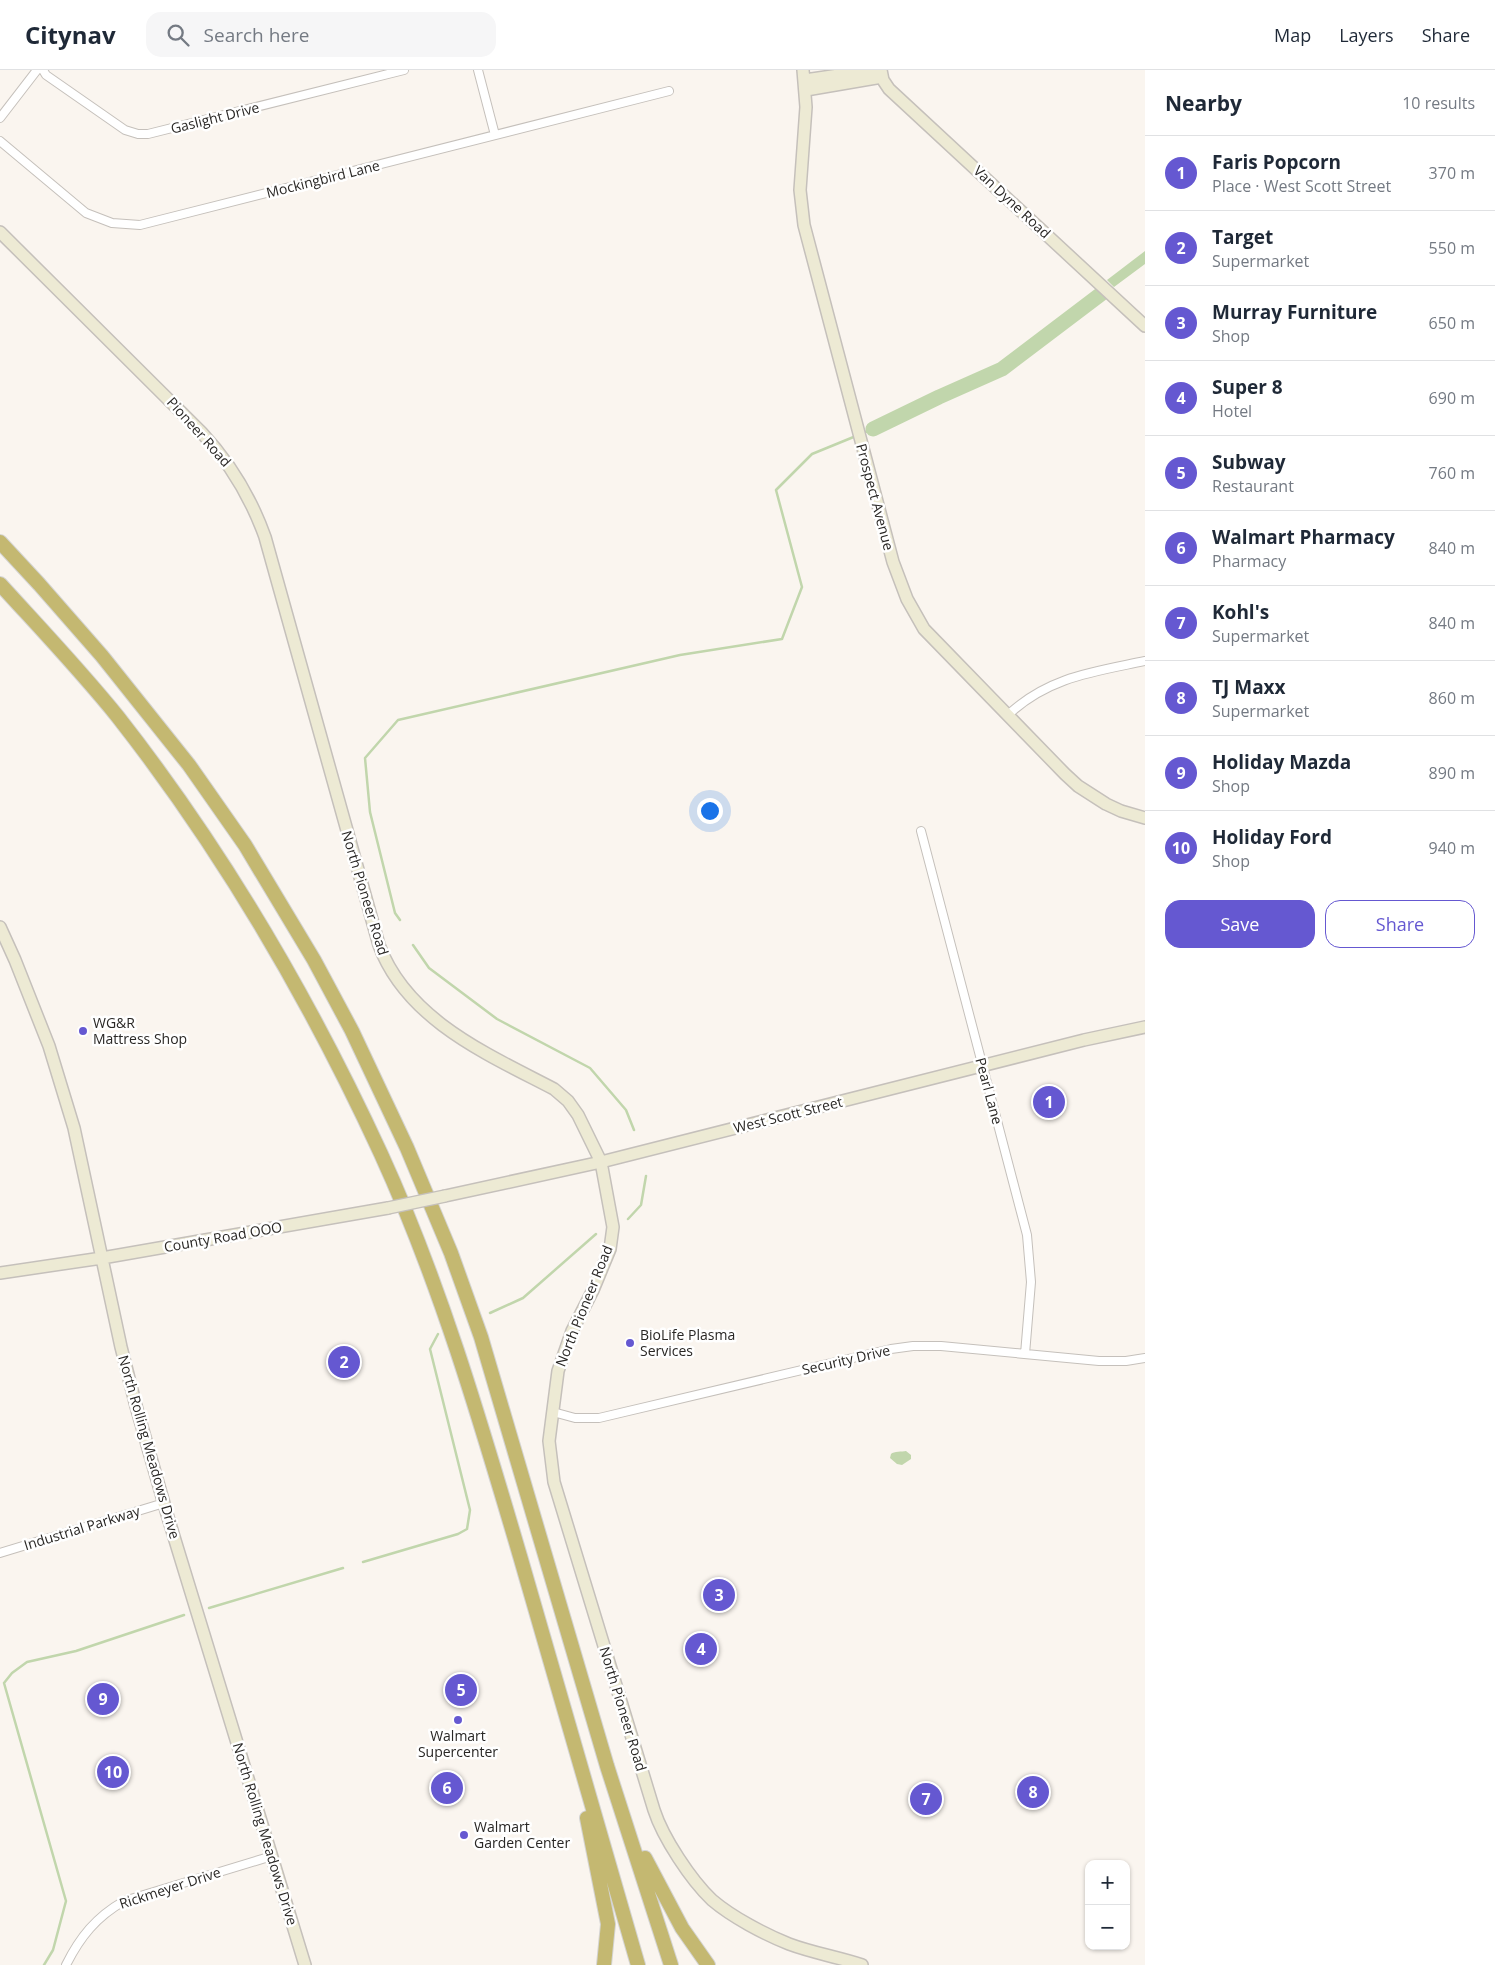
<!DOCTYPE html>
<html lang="en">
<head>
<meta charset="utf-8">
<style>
	body { margin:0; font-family:"Open Sans",sans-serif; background:#f6f6f7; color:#1f2937 }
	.controls { position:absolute; right:15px; bottom:15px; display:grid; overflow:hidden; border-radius:10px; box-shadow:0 1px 4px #0004 }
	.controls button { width:45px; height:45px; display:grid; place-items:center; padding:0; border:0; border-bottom:1px solid #e0e1e3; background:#fff; color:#1f2937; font:25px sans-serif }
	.you { position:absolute; left:709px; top:740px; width:18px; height:18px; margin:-12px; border:4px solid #fff; border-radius:50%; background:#1a73e8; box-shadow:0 0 0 8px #1a73e833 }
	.badge { display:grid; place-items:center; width:32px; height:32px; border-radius:50%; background:#6558d1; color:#fff; font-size:16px; font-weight:700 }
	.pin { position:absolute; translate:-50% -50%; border:2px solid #fff; box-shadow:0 1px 5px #0006 }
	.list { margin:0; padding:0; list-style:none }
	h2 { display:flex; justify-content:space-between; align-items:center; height:65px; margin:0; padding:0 20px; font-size:21px }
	h2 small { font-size:16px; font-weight:400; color:#747a83 }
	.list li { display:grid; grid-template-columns:32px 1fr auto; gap:15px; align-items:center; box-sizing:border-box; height:75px; padding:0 20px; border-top:1px solid #e0e1e3 }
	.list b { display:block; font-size:19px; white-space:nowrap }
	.list p { margin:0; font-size:16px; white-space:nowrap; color:#747a83 }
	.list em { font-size:16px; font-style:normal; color:#747a83 }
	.actions { display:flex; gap:10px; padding:15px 20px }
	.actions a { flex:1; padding:11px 0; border:1px solid #6558d1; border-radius:15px; text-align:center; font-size:18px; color:#6558d1 }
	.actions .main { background:#6558d1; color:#fff }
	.icon { flex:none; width:28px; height:28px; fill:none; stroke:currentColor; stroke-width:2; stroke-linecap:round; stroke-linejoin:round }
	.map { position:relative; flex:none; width:1145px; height:1895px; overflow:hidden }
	header { display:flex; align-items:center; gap:30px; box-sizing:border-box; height:70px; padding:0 25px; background:#fff; border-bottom:1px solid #e0e1e3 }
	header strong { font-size:24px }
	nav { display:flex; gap:28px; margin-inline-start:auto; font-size:18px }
	.search { width:350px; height:45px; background:#f6f6f7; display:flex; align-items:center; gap:12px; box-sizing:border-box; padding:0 18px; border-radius:15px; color:#747a83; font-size:19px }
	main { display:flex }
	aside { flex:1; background:#fff }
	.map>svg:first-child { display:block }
	.water { fill:#c1d6ac }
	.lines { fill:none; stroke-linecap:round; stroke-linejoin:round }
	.stream { stroke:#c1d6ac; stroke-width:2.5 }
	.river { stroke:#c1d6ac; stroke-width:15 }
	.street-casing { stroke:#c5c0bb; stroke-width:10 }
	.secondary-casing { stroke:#c5c0bb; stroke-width:14 }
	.highway-casing { stroke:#d4d4d3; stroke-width:16 }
	.street { stroke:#fff; stroke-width:8 }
	.secondary { stroke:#edead4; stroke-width:11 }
	.highway { stroke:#c4b871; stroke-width:14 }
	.secondary-bridge-casing { stroke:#c5c0bb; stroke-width:14; stroke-linecap:butt }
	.secondary-bridge { stroke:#edead4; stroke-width:11 }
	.poi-dot { fill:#6558d1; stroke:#fff; stroke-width:2 }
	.labels { text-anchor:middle; stroke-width:5; stroke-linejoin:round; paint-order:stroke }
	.street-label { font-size:14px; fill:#292725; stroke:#fff }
	.poi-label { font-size:14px; fill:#292725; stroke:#fff; text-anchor:start }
</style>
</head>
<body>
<header>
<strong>Citynav</strong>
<div class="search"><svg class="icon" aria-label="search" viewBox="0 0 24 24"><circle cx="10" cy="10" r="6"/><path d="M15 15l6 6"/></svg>Search here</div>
<nav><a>Map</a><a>Layers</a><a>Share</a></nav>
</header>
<main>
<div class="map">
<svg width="1145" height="1895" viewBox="0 0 1145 1895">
	<rect width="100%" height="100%" fill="#faf5ef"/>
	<path class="water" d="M 1145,181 L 1145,194 L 1114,217 L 1107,210 Z
		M 906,1381 L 911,1385 L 911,1389 L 902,1395 L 897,1394 L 890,1388 L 891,1384 C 894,1381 902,1382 906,1381 Z"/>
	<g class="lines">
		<path class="stream" d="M 863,363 L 873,359
			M 400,850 L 395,843 L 370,742 L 365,688 L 398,650 L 680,585 L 782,569 L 802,517 L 776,420 L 812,384 L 856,366
			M 413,875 L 429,898 L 497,949 L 590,998 L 626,1040 L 634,1060
			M 628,1149 L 641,1135 L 646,1106
			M 490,1243 L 523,1228 L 596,1164
			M 363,1492 L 458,1464 L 467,1459 L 470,1440 L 430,1279 L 438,1264
			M 209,1538 L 343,1498
			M 44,1895 L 53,1880 L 66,1831 L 4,1613 L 12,1603 L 27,1592 L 76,1581 L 184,1545"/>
		<path class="river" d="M 873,359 L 939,327 L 1002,299 L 1101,224"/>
		<g class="street-casing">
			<path id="street" d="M 43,0 L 46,5 L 125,60 L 138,64 L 148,64 L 404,0
				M 478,0 L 495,65
				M 0,48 L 37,0
				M 0,71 L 86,143 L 112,153 L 140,155 L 669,21
				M 1009,644 C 1049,607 1093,602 1145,591
				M 921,761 L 1027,1165 L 1031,1212 L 1025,1284
				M 553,1342 L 575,1348 L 599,1348 L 891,1279 L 913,1276 L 941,1276 L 1099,1291 L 1126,1291 L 1145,1288
				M 0,1483 L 164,1433
				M 66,1895 C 80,1867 96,1847 124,1831 L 272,1786"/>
		</g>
		<g class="secondary-casing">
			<path id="secondary" d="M 803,0 L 806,37 L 800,120 L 804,155 L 893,492 L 907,529 L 924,559 L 1065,704 L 1078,716 L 1106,734 L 1121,741 L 1145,748
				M 881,0 L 883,10 L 889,19 L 1145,256
				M 805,10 L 872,0
				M 806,20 L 882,7
				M 0,162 L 202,363 C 230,393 251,428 265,467 L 379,875 C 407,950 487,984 554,1019 L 568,1031 L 578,1045 L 601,1092 L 613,1157 L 610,1179 L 593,1220 L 572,1261 L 558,1301 L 549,1371 L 554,1412 L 654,1740 C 663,1768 691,1810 712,1830 C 732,1847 764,1864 789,1874 C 813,1883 838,1887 862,1895
				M 0,857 L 15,890 L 49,976 L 74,1058 L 121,1277 L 136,1336 L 167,1444 L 305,1895
				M 445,1126 L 601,1092 L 1084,970 L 1145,957
				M 0,1203 L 102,1188 L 388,1138"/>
		</g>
		<g class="highway-casing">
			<path id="highway" d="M 0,472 L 39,514 L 102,586 L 189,695 L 245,775 L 314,890 L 352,961 L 407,1078 L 451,1183 L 481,1267 L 607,1696 L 671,1895
				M 0,514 C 40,558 81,601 118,647 C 223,781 310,930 381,1084 C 440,1213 480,1350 520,1486 C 559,1622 599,1759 638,1895
				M 587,1748 L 608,1854 L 604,1895
				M 645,1788 L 682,1858 L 708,1895"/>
		</g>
		<use href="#street" class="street"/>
		<use href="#secondary" class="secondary"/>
		<use href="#highway" class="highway"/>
		<g class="secondary-bridge-casing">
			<path id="secondary-bridge" d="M 388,1138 L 445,1126"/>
		</g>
		<use href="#secondary-bridge" class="secondary-bridge"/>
	</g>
	<g class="poi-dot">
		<circle cx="83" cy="961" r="5"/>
		<circle cx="630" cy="1273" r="5"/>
		<circle cx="458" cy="1650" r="5"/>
		<circle cx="464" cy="1765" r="5"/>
	</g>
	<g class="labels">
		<g class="street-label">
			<text transform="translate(215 48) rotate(-14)" y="5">Gaslight Drive</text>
			<text transform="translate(323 109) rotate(-14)" y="5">Mockingbird Lane</text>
			<text transform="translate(1012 132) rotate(43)" y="5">Van Dyne Road</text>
			<text transform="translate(199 362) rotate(48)" y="5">Pioneer Road</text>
			<text transform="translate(875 427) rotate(75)" y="5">Prospect Avenue</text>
			<text transform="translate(365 823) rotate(73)" y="5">North Pioneer Road</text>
			<text transform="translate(989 1021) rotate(75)" y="5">Pearl Lane</text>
			<text transform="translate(788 1045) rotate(-14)" y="5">West Scott Street</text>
			<text transform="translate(223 1167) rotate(-10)" y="5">County Road OOO</text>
			<text transform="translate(584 1236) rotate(-68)" y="5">North Pioneer Road</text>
			<text transform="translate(846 1290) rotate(-13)" y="5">Security Drive</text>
			<text transform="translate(149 1377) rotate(74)" y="5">North Rolling Meadows Drive</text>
			<text transform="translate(82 1458) rotate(-17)" y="5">Industrial Parkway</text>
			<text transform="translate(623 1639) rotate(73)" y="5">North Pioneer Road</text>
			<text transform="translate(265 1764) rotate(73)" y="5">North Rolling Meadows Drive</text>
			<text transform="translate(170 1818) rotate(-18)" y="5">Rickmeyer Drive</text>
		</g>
		<g class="poi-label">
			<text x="93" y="958">WG&amp;R<tspan x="93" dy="16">Mattress Shop</tspan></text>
			<text x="640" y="1270">BioLife Plasma<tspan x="640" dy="16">Services</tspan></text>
			<text x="458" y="1671" text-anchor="middle">Walmart<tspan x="458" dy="16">Supercenter</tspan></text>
			<text x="474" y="1762">Walmart<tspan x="474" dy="16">Garden Center</tspan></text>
		</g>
	</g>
</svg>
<div class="controls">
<button>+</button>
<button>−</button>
</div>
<div class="you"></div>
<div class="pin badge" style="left:1049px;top:1032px">1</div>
<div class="pin badge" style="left:344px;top:1292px">2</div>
<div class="pin badge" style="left:719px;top:1525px">3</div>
<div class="pin badge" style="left:701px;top:1579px">4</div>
<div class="pin badge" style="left:461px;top:1620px">5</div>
<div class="pin badge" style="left:447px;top:1718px">6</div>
<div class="pin badge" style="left:926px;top:1729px">7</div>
<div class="pin badge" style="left:1033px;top:1722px">8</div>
<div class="pin badge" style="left:103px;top:1629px">9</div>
<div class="pin badge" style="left:113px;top:1702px">10</div>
</div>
<aside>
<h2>Nearby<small>10 results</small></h2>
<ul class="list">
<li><span class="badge">1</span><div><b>Faris Popcorn</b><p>Place · West Scott Street</p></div><em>370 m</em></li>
<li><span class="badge">2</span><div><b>Target</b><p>Supermarket</p></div><em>550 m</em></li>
<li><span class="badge">3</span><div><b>Murray Furniture</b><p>Shop</p></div><em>650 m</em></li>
<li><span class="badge">4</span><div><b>Super 8</b><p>Hotel</p></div><em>690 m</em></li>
<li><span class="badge">5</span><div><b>Subway</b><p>Restaurant</p></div><em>760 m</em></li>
<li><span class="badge">6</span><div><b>Walmart Pharmacy</b><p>Pharmacy</p></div><em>840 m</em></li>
<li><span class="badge">7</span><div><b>Kohl's</b><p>Supermarket</p></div><em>840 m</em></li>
<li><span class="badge">8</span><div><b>TJ Maxx</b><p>Supermarket</p></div><em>860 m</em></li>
<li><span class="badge">9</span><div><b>Holiday Mazda</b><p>Shop</p></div><em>890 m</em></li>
<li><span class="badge">10</span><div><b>Holiday Ford</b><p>Shop</p></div><em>940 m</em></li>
</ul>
<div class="actions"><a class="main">Save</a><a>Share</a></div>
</aside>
</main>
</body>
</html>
